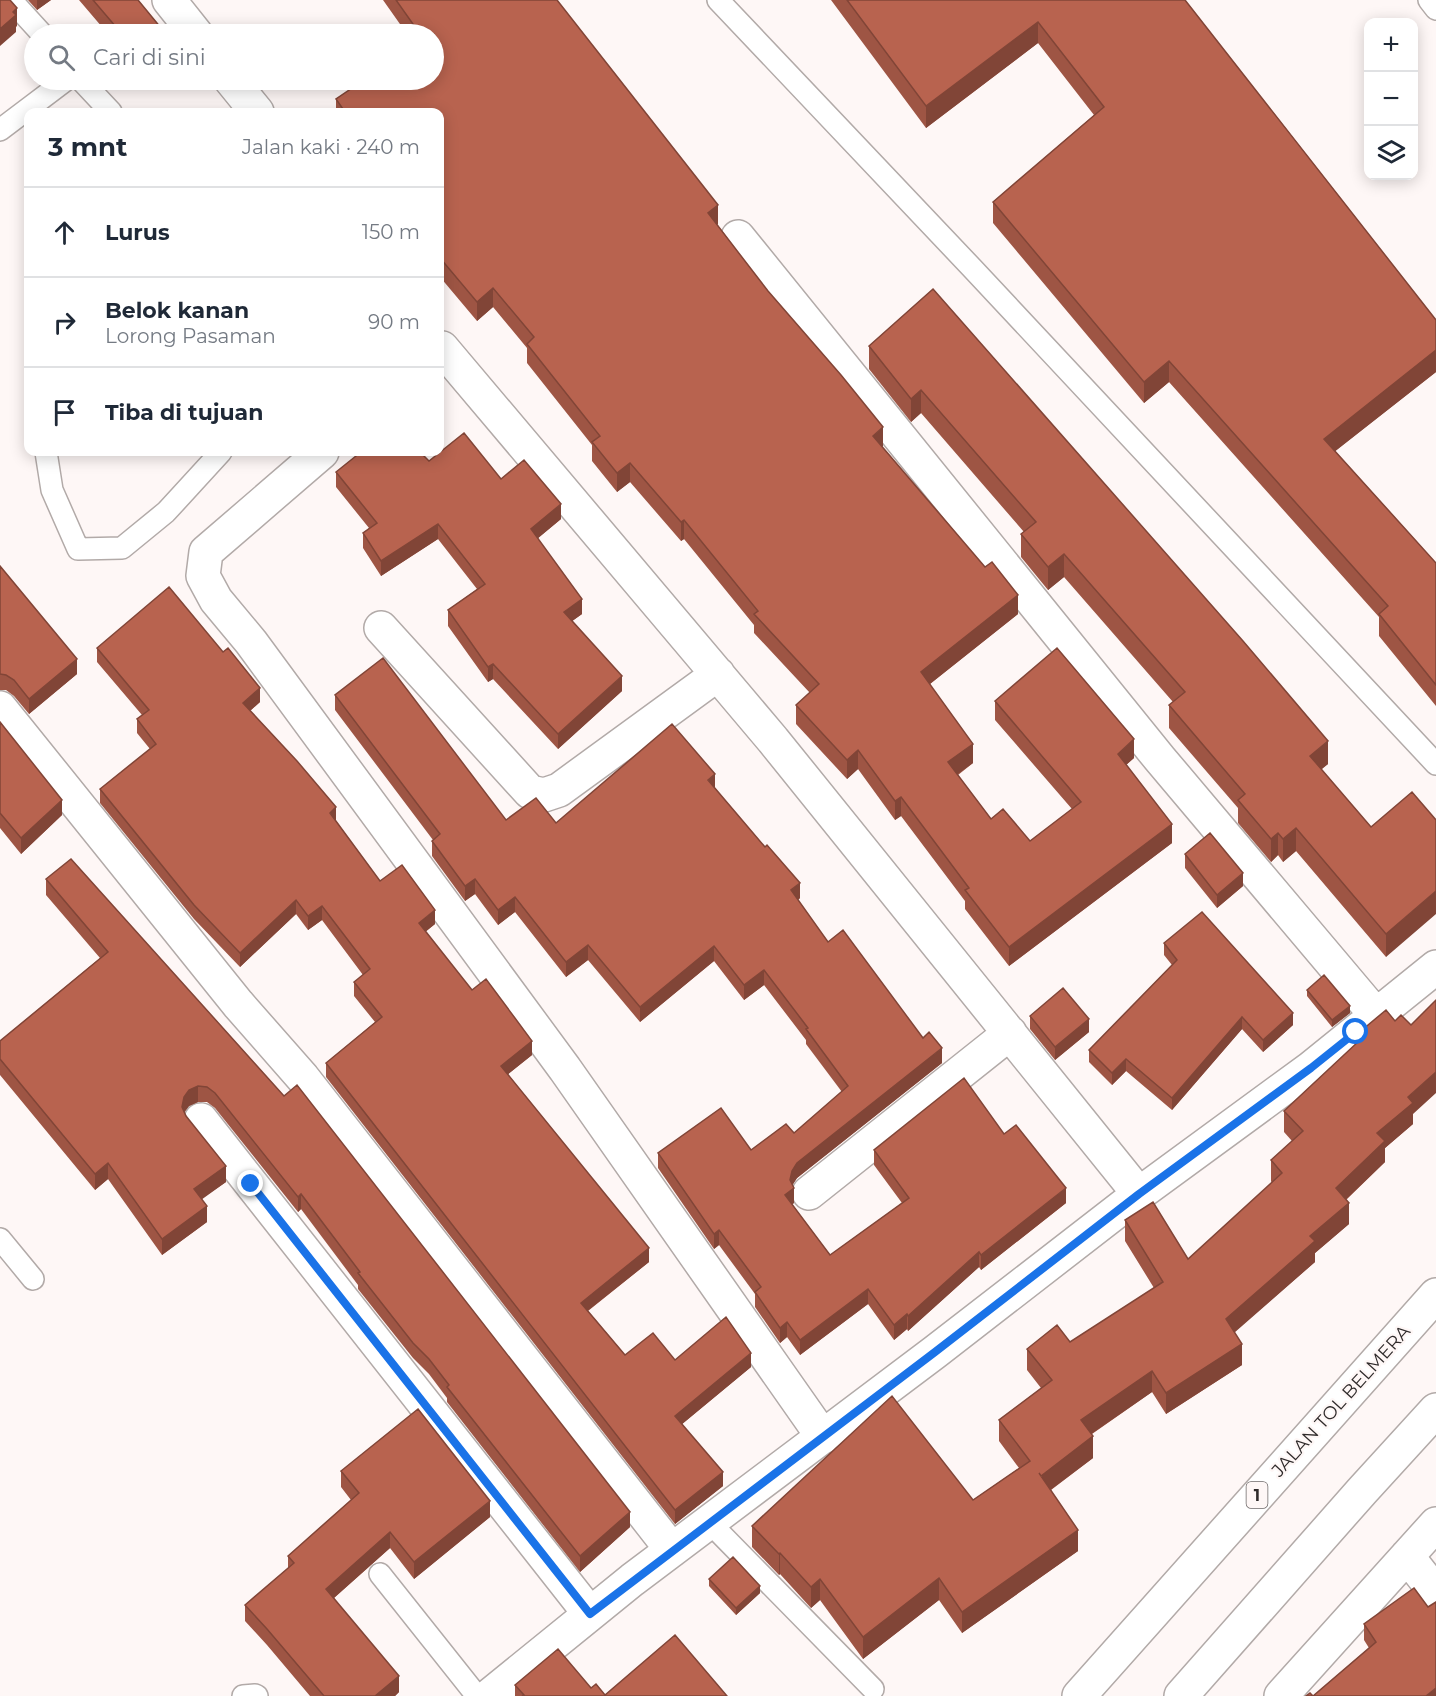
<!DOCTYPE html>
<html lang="id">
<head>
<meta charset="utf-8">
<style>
	body { margin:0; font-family:Montserrat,sans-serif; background:#f6f6f7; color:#1f2937 }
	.controls { position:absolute; right:18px; top:18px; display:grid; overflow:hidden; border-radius:12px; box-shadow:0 3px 15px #0003 }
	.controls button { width:54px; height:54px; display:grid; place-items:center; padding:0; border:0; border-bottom:2px solid #e0e1e3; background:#fff; color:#1f2937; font:30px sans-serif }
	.stop { position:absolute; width:18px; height:18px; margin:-14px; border:4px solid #1a73e8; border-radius:50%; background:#fff }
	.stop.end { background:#1a73e8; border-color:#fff; box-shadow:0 2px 6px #0008 }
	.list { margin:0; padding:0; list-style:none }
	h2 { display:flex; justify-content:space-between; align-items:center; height:78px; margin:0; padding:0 24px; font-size:26px }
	h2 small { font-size:20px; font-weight:400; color:#747a83 }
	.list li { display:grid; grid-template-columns:39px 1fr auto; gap:18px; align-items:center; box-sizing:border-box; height:90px; padding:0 24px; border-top:2px solid #e0e1e3 }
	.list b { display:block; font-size:22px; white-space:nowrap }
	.list p { margin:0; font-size:20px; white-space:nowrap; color:#747a83 }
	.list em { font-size:20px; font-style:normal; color:#747a83 }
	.icon { flex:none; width:33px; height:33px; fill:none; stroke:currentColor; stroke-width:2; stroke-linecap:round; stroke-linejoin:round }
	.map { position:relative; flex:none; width:1436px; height:1696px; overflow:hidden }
	.search { position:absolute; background:#fff; box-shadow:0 3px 15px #0003; left:24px; top:24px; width:420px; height:66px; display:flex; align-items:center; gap:15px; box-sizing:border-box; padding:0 21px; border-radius:33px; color:#747a83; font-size:22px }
	.panel { position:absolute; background:#fff; box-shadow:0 3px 15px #0003; left:24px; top:108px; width:420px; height:348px; border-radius:12px }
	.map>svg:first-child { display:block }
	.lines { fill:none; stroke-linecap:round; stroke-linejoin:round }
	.service-casing { stroke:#b2aaa8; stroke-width:24 }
	.minor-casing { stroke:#b2aaa8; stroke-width:36 }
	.motorway-casing { stroke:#b2aaa8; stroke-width:36 }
	.service { stroke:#fff; stroke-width:21 }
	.minor { stroke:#fff; stroke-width:33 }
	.motorway { stroke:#fff; stroke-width:33 }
	.wall { fill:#9e5544 }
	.shaded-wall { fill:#814537 }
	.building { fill:#b8634f; stroke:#814537; stroke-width:1.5 }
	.route { stroke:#1a73e8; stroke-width:8 }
	.labels { text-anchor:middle; stroke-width:4.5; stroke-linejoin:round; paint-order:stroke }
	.shield { fill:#fef7f6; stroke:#6d6868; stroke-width:1.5 }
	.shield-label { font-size:16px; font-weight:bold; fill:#2f2b2b }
	.street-label { font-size:18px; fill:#2f2b2b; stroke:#fef7f6 }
</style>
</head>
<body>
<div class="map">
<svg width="1436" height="1696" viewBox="0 0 1436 1696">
	<rect width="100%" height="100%" fill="#fef7f6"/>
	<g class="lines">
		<g class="service-casing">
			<path id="service" d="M 11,0 L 42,34
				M 718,0 L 972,268 L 1436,764
				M 1429,0 L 1436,9
				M 81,80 L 111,112
				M 0,130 L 66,80
				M 46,452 L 52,490 L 78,549 L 122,548 L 166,512 L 221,452
				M 0,1239 L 33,1279
				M 709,1522 L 873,1689
				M 380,1574 L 477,1696
				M 243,1696 L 255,1695 L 257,1696"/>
		</g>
		<g class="minor-casing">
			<path id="minor" d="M 169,0 L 196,34
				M 231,80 L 257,112
				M 738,237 L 1160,759 L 1376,1015
				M 442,348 L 773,740 L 1139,1194
				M 322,452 L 206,552 L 203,576 L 216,600 L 251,642 L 565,1069 L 823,1437
				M 381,628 L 530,792 L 544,795 L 559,790 L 718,674
				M 0,708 L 238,1004 L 303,1078 L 672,1550
				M 201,1120 L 590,1614
				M 809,1193 L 1010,1033
				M 1407,1556 L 1436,1593
				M 489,1696 L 632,1580 L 935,1352 L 1139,1194 L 1311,1068 L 1436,967
				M 1281,1696 L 1436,1524"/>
		</g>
		<g class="motorway-casing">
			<path id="motorway" d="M 1079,1696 L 1436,1295
				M 1181,1696 L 1362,1491 L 1436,1410"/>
		</g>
		<use href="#service" class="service"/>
		<use href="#minor" class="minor"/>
		<use href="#motorway" class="motorway"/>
	</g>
	<path class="wall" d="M 28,0 L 51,0 L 37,10 Z
		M 79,0 L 138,0 L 166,34 L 108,34 Z
		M 383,0 L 557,0 L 718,224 L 717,224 L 883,446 L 882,447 L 1018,614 L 930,684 L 973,763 L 958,775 L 991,819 L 1030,841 L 1072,809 L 995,720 L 995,701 L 1134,758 L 1126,765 L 1172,843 L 1009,966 L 965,909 L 965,901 L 901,816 L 895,820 L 858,769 L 847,779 L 796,724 L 796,705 L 810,693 L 754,633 L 754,625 L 684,539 L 681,541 L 630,482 L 617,492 L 592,461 L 592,445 L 527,363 L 527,348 L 493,307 L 477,321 L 440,277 L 440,112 L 336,112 L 336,99 L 434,34 L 407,34 Z
		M 831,0 L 1185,0 L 1436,320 L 1436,372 L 1335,451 L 1436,563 L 1436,706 L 1379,636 L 1379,617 L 1169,382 L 1144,403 L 993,223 L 993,202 L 1094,115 L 1038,43 L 926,128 Z
		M 933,289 L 1328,764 L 1321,769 L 1371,827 L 1436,820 L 1386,957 L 1296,851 L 1283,862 L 1278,855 L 1271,862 L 1238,823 L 1238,808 L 1169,728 L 1169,705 L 1173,702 L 1064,577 L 1048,590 L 1021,557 L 1021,534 L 1024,532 L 921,413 L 911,422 L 869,369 L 869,346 Z
		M 429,461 L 501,479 L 561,519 L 538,538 L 582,614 L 572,621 L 622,691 L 558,749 L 493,679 L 488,682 L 448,626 L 448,610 L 477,589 L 438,539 L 381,576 L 363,548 L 363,533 L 369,528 L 336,487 L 336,472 Z
		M 0,566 L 77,674 L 29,714 L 14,696 L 6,690 L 0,690 Z
		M 97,648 L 260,702 L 250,711 L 336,821 L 380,881 L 435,924 L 425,932 L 472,990 L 532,1055 L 508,1074 L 649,1262 L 588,1311 L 625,1355 L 751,1367 L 682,1424 L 723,1486 L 675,1524 L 326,1077 L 326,1063 L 375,1022 L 354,996 L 354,982 L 363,975 L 322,920 L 308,930 L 296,914 L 240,967 L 194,919 L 100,803 L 100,789 L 150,749 L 137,733 L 137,719 L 142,715 L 97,662 Z
		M 335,695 L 506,820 L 556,823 L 715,788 L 800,898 L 798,900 L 828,942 L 942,1063 L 797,1178 L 792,1185 L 794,1203 L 792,1204 L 830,1255 L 902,1203 L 874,1165 L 874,1150 L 1004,1134 L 1066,1203 L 981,1270 L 979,1267 L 908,1331 L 907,1329 L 894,1340 L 868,1304 L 800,1355 L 787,1337 L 780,1343 L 755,1307 L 755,1294 L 719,1245 L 714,1249 L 658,1168 L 658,1153 L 751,1150 L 794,1133 L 842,1092 L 806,1044 L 806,1040 L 764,985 L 744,1000 L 714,961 L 640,1022 L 588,960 L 566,977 L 515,912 L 498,925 L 475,894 L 465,901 L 432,856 L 432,841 L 433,840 L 335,710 Z
		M 0,722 L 62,815 L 21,854 L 0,828 Z
		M 1185,854 L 1243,886 L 1217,908 L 1185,868 Z
		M 46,879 L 630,1527 L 580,1572 L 447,1402 L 447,1398 L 429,1374 L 413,1358 L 358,1289 L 358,1285 L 301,1209 L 298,1212 L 215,1108 L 207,1102 L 198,1102 L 189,1106 L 184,1112 L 226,1182 L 201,1199 L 207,1222 L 162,1255 L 108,1179 L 95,1190 L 0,1075 L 0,1041 L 100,958 L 46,895 Z
		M 1164,943 L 1293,1025 L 1263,1052 L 1242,1029 L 1172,1110 L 1126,1071 L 1112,1085 L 1089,1062 L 1089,1050 L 1172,965 L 1164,955 Z
		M 1307,990 L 1350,1013 L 1332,1027 L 1307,996 Z
		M 1030,1016 L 1089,1032 L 1055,1060 L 1030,1029 Z
		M 1395,1021 L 1411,1025 L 1413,1124 L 1385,1148 L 1385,1162 L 1346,1200 L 1349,1224 L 1315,1253 L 1315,1262 L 1234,1332 L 1242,1365 L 1166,1414 L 1152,1392 L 1092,1434 L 1093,1458 L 1051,1490 L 1078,1551 L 962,1633 L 939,1600 L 863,1659 L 820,1600 L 811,1608 L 780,1574 L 779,1575 L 752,1547 L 752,1526 L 973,1500 L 1019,1468 L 999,1441 L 999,1420 L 1041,1388 L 1027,1370 L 1027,1349 L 1070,1342 L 1154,1288 L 1125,1241 L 1125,1220 L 1188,1259 L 1272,1183 L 1271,1181 L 1271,1160 L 1292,1141 L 1284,1132 L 1284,1111 L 1356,1044 L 1356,1035 Z
		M 341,1471 L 490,1517 L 414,1579 L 390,1548 L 334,1598 L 399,1692 L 395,1696 L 310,1696 L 267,1645 L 245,1621 L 245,1605 L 288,1568 L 288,1556 L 351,1500 L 341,1487 Z
		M 709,1579 L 760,1593 L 736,1615 L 709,1586 Z
		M 1428,1607 L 1313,1696 L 1369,1648 L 1364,1640 L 1364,1624 Z
		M 515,1685 L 591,1688 L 605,1695 L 727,1696 L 515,1696 Z"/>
	<path class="shaded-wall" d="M 37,0 L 51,0 L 37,10 Z
		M 17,8 L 17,26 L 16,27 L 16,32 L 0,46 L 0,29 L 13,12 Z
		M 1038,22 L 1038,43 L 926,128 L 926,106 Z
		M 718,205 L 718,224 L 708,232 L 708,213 Z
		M 493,288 L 493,307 L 477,321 L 477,302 Z
		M 1436,350 L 1436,372 L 1324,460 L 1324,439 Z
		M 1169,361 L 1169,382 L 1144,403 L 1144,382 Z
		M 921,390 L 921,413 L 911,422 L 911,399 Z
		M 883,427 L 883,446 L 873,455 L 873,436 Z
		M 630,463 L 630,482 L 617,492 L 617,473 Z
		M 561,504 L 561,519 L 531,544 L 531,529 Z
		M 684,520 L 684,539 L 681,541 L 681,522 Z
		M 438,524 L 438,539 L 381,576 L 381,561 Z
		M 1064,554 L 1064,577 L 1048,590 L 1048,567 Z
		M 1018,595 L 1018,614 L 921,691 L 921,672 Z
		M 582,599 L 582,614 L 564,627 L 564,612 Z
		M 77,659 L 77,674 L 29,714 L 29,699 Z
		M 493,664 L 493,679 L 488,682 L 488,667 Z
		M 622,676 L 622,691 L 558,749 L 558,734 Z
		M 260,688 L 260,702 L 243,717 L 243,703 Z
		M 1134,739 L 1134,758 L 1118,772 L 1118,754 Z
		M 1328,741 L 1328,764 L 1310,779 L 1310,756 Z
		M 973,744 L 973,763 L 948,781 L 948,762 Z
		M 858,750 L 858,769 L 847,779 L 847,760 Z
		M 715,774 L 715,789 L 708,780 Z
		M 901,797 L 901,816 L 895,820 L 895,801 Z
		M 62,800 L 62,815 L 21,854 L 21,838 Z
		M 336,807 L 336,821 L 330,813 Z
		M 1172,824 L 1172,843 L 1009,966 L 1009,947 Z
		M 1296,828 L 1296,851 L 1283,862 L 1283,839 Z
		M 1278,833 L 1278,855 L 1271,862 L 1271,839 Z
		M 1243,873 L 1243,886 L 1217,908 L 1217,895 Z
		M 475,879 L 475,894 L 465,901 L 465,886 Z
		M 800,883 L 800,898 L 791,906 L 791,890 Z
		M 1436,891 L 1436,914 L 1386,957 L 1386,934 Z
		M 515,897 L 515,912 L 498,925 L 498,910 Z
		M 296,900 L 296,914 L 240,967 L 240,953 Z
		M 322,906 L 322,920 L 308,930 L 308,916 Z
		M 435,910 L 435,924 L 419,937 L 419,923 Z
		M 588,945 L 588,960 L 566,977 L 566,962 Z
		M 714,946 L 714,961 L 640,1022 L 640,1007 Z
		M 764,970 L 764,985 L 744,1000 L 744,985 Z
		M 1350,1006 L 1350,1013 L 1332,1027 L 1332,1020 Z
		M 1293,1013 L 1293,1025 L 1263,1052 L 1263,1040 Z
		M 1242,1017 L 1242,1029 L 1172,1110 L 1172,1098 Z
		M 1089,1019 L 1089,1032 L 1055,1060 L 1055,1047 Z
		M 532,1041 L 532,1055 L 501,1080 L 501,1066 Z
		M 942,1048 L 942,1063 L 797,1178 L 792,1186 L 794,1188 L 794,1203 L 785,1210 L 785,1195 L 790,1180 L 792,1171 L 797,1163 Z
		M 1126,1059 L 1126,1071 L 1112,1085 L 1112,1073 Z
		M 1436,1072 L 1436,1093 L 1413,1114 L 1413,1124 L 1385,1148 L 1385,1162 L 1336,1209 L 1336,1188 L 1377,1133 L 1408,1097 Z
		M 198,1086 L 198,1102 L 189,1106 L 184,1113 L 182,1107 L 184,1097 L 189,1090 Z
		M 108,1163 L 108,1179 L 95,1190 L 95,1174 Z
		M 226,1166 L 226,1182 L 194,1205 L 194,1189 Z
		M 1066,1188 L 1066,1203 L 981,1270 L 981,1255 Z
		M 301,1194 L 301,1209 L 298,1212 L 298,1197 Z
		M 1349,1203 L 1349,1224 L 1315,1253 L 1315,1262 L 1226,1340 L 1226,1319 L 1310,1236 Z
		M 207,1206 L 207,1222 L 162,1255 L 162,1239 Z
		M 719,1230 L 719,1245 L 714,1249 L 714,1234 Z
		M 649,1248 L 649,1262 L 581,1316 L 581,1303 Z
		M 979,1252 L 979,1267 L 908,1331 L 908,1316 Z
		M 868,1289 L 868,1304 L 800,1355 L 800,1340 Z
		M 907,1314 L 907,1329 L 894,1340 L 894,1325 Z
		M 787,1322 L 787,1337 L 780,1343 L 780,1328 Z
		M 1242,1344 L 1242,1365 L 1166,1414 L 1166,1393 Z
		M 751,1353 L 751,1367 L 675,1430 L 675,1416 Z
		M 1152,1371 L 1152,1392 L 1081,1441 L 1081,1420 Z
		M 1093,1436 L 1093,1458 L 1041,1497 L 1041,1476 Z
		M 723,1472 L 723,1486 L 675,1524 L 675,1510 Z
		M 490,1501 L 490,1517 L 414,1579 L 414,1562 Z
		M 630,1512 L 630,1527 L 580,1572 L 580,1556 Z
		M 1078,1530 L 1078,1551 L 962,1633 L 962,1612 Z
		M 390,1532 L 390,1548 L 326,1605 L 326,1589 Z
		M 780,1553 L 780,1574 L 779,1575 L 779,1554 Z
		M 939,1578 L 939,1600 L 863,1659 L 863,1637 Z
		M 820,1579 L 820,1600 L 811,1608 L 811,1587 Z
		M 760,1586 L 760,1593 L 736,1615 L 736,1608 Z
		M 399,1676 L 399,1692 L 395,1696 L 375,1696 Z
		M 1436,1688 L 1436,1696 L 1426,1696 Z"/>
	<path class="building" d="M 0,0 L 10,0 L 17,8 L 13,12 L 16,15 L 0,29 Z
		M 93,0 L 138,0 L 166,34 L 122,34 Z
		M 396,0 L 557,0 L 718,205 L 708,213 L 768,291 L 841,375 L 883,427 L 873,436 L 985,567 L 992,562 L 1018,595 L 921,672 L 973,744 L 948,762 L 991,819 L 1003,809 L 1030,841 L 1081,802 L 995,701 L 1057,648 L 1134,739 L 1118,754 L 1172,824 L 1009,947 L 965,890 L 969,888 L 901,797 L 895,801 L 858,750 L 847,760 L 796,705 L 819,684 L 754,614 L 758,611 L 684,520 L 681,522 L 630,463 L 617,473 L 592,442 L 600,436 L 527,344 L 534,337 L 493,288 L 477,302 L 440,258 L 440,112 L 345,112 L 336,99 L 364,80 L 434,80 L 434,34 L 420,34 Z
		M 847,0 L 1185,0 L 1436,320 L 1436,350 L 1324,439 L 1436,563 L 1436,685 L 1379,614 L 1388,606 L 1169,361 L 1144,382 L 993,202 L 1104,107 L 1038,22 L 926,106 Z
		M 933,289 L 1243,641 L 1328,741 L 1310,756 L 1371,827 L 1412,792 L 1436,820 L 1436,891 L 1386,934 L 1296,828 L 1283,839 L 1278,833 L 1271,839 L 1238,800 L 1245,794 L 1169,705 L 1185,692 L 1064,554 L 1048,567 L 1021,534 L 1036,522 L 921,390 L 911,399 L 869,346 Z
		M 464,433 L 501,479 L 524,460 L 561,504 L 531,529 L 582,599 L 564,612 L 622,676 L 558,734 L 493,664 L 488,667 L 448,610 L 485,584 L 438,524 L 381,561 L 363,533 L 377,523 L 336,472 L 361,452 L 420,452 L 429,461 Z
		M 0,566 L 77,659 L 29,699 L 14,680 L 6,675 L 0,674 Z
		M 169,587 L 223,652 L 228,648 L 260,688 L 243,703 L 297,761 L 336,807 L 330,813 L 380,881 L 402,865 L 435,910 L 419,923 L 472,990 L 486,979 L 532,1041 L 501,1066 L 649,1248 L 581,1303 L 625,1355 L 653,1333 L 675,1360 L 726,1317 L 751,1353 L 675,1416 L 723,1472 L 675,1510 L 326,1063 L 382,1017 L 354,982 L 370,969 L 322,906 L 308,916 L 296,900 L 240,953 L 194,905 L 100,789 L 156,744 L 137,719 L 149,710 L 97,648 Z
		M 383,658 L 506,820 L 536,798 L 556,823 L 672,724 L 715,774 L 708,780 L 765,847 L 767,845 L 800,883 L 791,890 L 828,942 L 843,930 L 923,1038 L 929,1032 L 942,1048 L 797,1163 L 792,1171 L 790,1180 L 794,1188 L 785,1195 L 830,1255 L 909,1198 L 874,1150 L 964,1078 L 1004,1134 L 1016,1125 L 1066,1188 L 981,1255 L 979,1252 L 908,1316 L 907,1314 L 894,1325 L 868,1289 L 800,1340 L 787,1322 L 780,1328 L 755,1292 L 761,1287 L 719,1230 L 714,1234 L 658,1153 L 721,1108 L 751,1150 L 786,1124 L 794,1133 L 848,1086 L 806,1029 L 808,1028 L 764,970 L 744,985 L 714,946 L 640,1007 L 588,945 L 566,962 L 515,897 L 498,910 L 475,879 L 465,886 L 432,841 L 440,834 L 335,695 Z
		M 0,722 L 62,800 L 21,838 L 0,813 Z
		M 1210,833 L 1243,873 L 1217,895 L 1185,854 Z
		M 71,859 L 284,1096 L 297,1085 L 630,1512 L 580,1556 L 447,1387 L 449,1385 L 429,1359 L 413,1343 L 358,1273 L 360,1272 L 301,1194 L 298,1197 L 215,1093 L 207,1087 L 198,1086 L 189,1090 L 184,1097 L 182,1107 L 186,1116 L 226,1166 L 194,1189 L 207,1206 L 162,1239 L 108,1163 L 95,1174 L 0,1059 L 0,1041 L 108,952 L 46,879 Z
		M 1202,912 L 1293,1013 L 1263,1040 L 1242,1017 L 1172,1098 L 1126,1059 L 1112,1073 L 1089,1050 L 1177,960 L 1164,943 Z
		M 1324,975 L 1350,1006 L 1332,1020 L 1307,990 Z
		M 1063,988 L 1089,1019 L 1055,1047 L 1030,1016 Z
		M 1436,1000 L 1436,1072 L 1408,1097 L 1413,1103 L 1377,1133 L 1385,1141 L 1336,1188 L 1349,1203 L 1310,1236 L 1315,1241 L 1226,1319 L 1242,1344 L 1166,1393 L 1152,1371 L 1081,1420 L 1093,1436 L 1041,1476 L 1039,1473 L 1078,1530 L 962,1612 L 939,1578 L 863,1637 L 820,1579 L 811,1587 L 780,1553 L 779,1554 L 752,1526 L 892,1396 L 973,1500 L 1030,1461 L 999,1420 L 1052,1380 L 1027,1349 L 1057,1325 L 1070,1342 L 1163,1282 L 1125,1220 L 1153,1202 L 1188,1259 L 1282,1173 L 1271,1160 L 1303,1131 L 1284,1111 L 1360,1040 L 1356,1035 L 1386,1010 L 1395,1021 L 1401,1015 L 1411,1025 Z
		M 418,1409 L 490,1501 L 414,1562 L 390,1532 L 326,1589 L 399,1676 L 375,1696 L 324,1696 L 267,1629 L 245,1605 L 294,1563 L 288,1556 L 359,1493 L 341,1471 Z
		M 733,1557 L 760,1586 L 736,1608 L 709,1579 Z
		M 1414,1588 L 1428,1607 L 1436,1602 L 1436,1688 L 1426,1696 L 1306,1696 L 1310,1693 L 1313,1696 L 1376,1642 L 1364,1624 Z
		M 675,1635 L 727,1696 L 522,1696 L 524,1695 L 515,1685 L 558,1649 L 591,1688 L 596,1684 L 605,1695 Z"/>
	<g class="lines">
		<path class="route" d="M 251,1184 L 590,1614 L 935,1352 L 1139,1194 L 1311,1068 L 1356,1032"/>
	</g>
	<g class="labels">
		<rect class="shield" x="1246.5" y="1482" width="21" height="26" rx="4.5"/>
		<g class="shield-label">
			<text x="1257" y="1501">1</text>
		</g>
		<g class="street-label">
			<text transform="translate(1341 1401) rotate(-48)" y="6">JALAN TOL BELMERA</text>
		</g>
	</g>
</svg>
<div class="controls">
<button>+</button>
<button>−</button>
<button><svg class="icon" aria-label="layers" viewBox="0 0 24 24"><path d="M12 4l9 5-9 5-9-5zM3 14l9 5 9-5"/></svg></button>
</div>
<div class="stop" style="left:1356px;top:1032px"></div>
<div class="stop end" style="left:251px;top:1184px"></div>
<div class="search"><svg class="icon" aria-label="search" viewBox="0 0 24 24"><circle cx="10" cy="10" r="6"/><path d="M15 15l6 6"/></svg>Cari di sini</div>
<section class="panel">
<h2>3 mnt<small>Jalan kaki · 240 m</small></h2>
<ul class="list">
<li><svg class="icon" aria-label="ahead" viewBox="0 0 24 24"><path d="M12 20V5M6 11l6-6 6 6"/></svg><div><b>Lurus</b></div><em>150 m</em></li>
<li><svg class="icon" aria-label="right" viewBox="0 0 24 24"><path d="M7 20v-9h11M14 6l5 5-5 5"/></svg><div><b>Belok kanan</b><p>Lorong Pasaman</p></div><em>90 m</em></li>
<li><svg class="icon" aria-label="arrive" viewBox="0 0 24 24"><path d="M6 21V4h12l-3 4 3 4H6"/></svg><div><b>Tiba di tujuan</b></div></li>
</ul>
</section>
</div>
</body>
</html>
